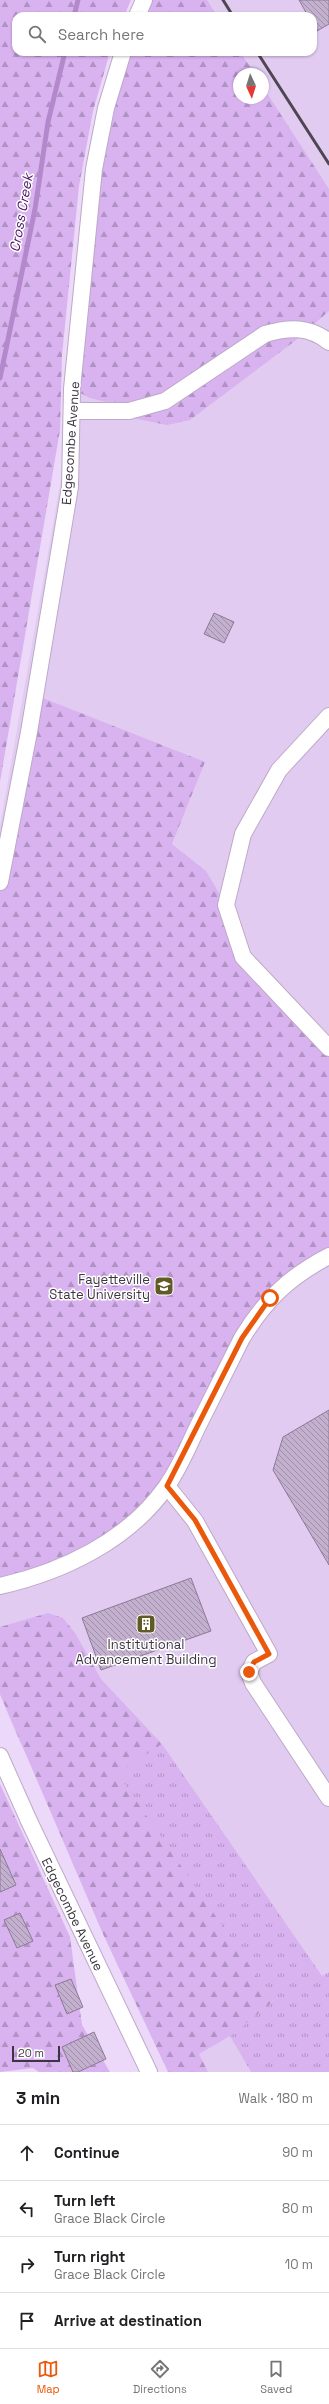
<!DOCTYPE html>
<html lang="en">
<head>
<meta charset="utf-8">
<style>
	body { margin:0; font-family:"Space Grotesk",sans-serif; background:#f2f2f2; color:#202124 }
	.compass { position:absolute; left:233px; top:68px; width:36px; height:36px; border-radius:50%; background:#fff; box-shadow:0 1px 3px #0004; rotate:176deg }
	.scale { position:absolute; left:12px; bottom:10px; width:48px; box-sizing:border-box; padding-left:4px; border:2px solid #3d3542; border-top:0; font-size:11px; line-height:14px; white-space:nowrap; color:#3d3542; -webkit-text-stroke:3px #fff; paint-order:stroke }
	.stop { position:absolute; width:12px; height:12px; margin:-9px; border:3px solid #ea580c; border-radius:50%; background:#fff }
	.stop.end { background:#ea580c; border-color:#fff; box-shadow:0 1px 4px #0008 }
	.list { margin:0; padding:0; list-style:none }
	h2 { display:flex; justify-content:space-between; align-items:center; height:52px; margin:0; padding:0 16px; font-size:17px }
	h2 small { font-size:13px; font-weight:400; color:#757577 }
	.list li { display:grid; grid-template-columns:26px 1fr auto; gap:12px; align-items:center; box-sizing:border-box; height:56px; padding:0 16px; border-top:1px solid #e0e0e0 }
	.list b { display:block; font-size:15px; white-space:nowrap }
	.list p { margin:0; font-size:13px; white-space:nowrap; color:#757577 }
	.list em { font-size:13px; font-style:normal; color:#757577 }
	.icon { flex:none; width:22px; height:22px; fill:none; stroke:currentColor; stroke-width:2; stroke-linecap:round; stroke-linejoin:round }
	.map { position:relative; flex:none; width:329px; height:2072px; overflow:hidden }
	.search { position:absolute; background:#fff; box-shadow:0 1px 3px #0004; left:12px; right:12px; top:12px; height:44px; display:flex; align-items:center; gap:10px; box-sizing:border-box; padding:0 14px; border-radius:12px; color:#757577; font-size:15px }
	.sheet { height:276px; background:#fff }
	nav { display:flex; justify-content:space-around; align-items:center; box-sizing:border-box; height:56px; border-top:1px solid #e0e0e0; background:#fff; font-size:11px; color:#757577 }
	nav a { display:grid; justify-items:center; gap:2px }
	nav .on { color:#ea580c }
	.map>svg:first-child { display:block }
	.built { fill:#e2cbf1; fill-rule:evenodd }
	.grass { fill:url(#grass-tufts) }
	.forest { fill:url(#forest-firs) }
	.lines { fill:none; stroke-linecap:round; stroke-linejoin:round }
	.stream { stroke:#b489cc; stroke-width:5 }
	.building { fill:url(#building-back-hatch); stroke:#8c7a97 }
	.street-casing { stroke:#bda9c8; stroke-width:18 }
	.street { stroke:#fff; stroke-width:16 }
	.rail { stroke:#4f4654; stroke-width:3 }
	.route { stroke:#ea580c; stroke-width:5 }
	.labels { text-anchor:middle; stroke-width:3; stroke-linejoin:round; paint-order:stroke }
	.street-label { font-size:13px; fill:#3d3542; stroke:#fff }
	.poi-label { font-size:13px; fill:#3d3542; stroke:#fff; text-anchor:end }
	.water-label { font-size:14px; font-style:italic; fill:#4b1164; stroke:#fff }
</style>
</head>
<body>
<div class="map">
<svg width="329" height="2072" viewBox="0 0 329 2072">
	<defs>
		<pattern id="grass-tufts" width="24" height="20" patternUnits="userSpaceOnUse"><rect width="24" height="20" fill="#d9b2f0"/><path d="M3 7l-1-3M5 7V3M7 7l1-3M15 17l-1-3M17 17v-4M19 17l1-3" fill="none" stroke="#b192c4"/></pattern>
		<pattern id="forest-firs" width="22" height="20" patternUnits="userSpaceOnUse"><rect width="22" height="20" fill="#d9b2f0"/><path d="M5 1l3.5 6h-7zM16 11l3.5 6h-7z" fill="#b192c4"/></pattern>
		<pattern id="building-back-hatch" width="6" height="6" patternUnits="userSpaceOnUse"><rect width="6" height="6" fill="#c3afce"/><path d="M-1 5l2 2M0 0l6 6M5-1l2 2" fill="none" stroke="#a08fa9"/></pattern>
	</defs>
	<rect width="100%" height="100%" fill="#ecd8f8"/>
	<path class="built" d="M 146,0 L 329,0 L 329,2072 L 180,2072 L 16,1734 L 0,1695 L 0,826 L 73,411 L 125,52 L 313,52 L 313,16 L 137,16 ZM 239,74 L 263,74 L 263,98 L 239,98 Z"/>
	<path class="grass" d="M 162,1744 L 322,1976 L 329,1972 L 329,2072 L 251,2072 L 230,2036 L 274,2001 L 116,1773 Z"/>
	<path class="forest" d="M 0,0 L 131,0 L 124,16 L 16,16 L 16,52 L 110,52 L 93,111 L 79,186 L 62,355 L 60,430 L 0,782 Z
		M 146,0 L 207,0 L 217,16 L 137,16 Z
		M 125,52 L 240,52 L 255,74 L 239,74 L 239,98 L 263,98 L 263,87 L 329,189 L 329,311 L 295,341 L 190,420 L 167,425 L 132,418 L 114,404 L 90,398 L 72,389 L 84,259 Z
		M 35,695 L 205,762 L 172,844 L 206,871 L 226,905 L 243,957 L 329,1049 L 329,1259 L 274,1293 L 161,1493 L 113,1538 L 0,1586 L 0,876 Z
		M 48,1613 L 63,1618 L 75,1633 L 101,1679 L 162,1744 L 117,1773 L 274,2001 L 230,2036 L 199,2054 L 208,2072 L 168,2072 L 103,1934 L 0,1694 L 0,1627 Z
		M 0,1784 L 70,1937 L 82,2025 L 110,2072 L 39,2072 L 33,2068 L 0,2072 Z"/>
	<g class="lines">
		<path class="stream" d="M 74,16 L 78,0
			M 0,378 L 35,209 L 48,122 L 65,52"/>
	</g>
	<path class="building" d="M 299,0 L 329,0 L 329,24 L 317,31 L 313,24 L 313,16 L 308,16 Z
		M 214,613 L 234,622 L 224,643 L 204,634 Z
		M 329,1410 L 329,1565 L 273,1470 L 283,1437 Z
		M 191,1578 L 211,1631 L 101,1670 L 82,1618 Z
		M 0,1849 L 16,1885 L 0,1892 Z
		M 20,1913 L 33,1941 L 17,1948 L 4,1920 Z
		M 71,1979 L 83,2007 L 67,2014 L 55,1985 Z
		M 94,2032 L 106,2059 L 78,2072 L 73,2072 L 62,2047 Z"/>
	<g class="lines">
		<g class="street-casing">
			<path id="street" d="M 137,16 L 144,0
				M 73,411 L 129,411 L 165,401 L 265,334 C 289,327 309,326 329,342
				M 329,716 L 279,770 L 243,834 L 226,905 L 243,957 L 329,1048
				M 0,882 L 29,732 L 70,487 L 72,389 L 94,169 L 106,108 L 123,52
				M 167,1486 L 195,1521 L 269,1654 L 254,1662 L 249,1672 L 253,1683 L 329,1798
				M 0,1586 C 62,1572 128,1541 166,1487 C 179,1469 188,1447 197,1428 C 212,1398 227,1368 242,1338 C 266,1299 289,1277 329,1256
				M 0,1756 L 29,1821 L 149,2072"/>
		</g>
		<use href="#street" class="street"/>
		<path class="rail" d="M 223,0 L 233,16
			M 257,52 L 329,164"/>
	</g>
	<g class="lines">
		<path class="route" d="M 249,1672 L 254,1662 L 269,1654 L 195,1520 L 167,1486 L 242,1338 L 270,1298"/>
	</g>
	<defs>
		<g id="university-square" transform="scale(1)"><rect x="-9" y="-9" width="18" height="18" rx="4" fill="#5f5a26" stroke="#fff"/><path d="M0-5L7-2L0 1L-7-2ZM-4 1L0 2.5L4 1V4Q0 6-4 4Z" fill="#fff"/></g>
		<g id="building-square" transform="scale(1)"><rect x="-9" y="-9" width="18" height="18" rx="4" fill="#5f5a26" stroke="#fff"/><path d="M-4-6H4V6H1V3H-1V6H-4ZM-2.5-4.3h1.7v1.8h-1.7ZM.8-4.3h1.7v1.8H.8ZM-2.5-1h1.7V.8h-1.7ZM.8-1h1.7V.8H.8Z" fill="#fff"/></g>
	</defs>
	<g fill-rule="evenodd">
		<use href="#university-square" x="164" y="1286"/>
		<use href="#building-square" x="146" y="1624"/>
	</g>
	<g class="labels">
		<g class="street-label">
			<text transform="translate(70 443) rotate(-86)" y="5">Edgecombe Avenue</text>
			<text transform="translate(73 1914) rotate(64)" y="5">Edgecombe Avenue</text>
		</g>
		<g class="poi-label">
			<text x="150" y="1284">Fayetteville<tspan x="150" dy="15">State University</tspan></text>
			<text x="146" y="1649" text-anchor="middle">Institutional<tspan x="146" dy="15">Advancement Building</tspan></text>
		</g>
		<g class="water-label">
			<text transform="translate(21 213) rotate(-80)" y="5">Cross Creek</text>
		</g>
	</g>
</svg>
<svg class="compass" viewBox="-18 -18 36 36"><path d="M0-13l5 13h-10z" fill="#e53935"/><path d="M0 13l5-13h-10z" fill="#757577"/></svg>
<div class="scale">20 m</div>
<div class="stop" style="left:270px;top:1298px"></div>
<div class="stop end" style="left:249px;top:1672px"></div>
<div class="search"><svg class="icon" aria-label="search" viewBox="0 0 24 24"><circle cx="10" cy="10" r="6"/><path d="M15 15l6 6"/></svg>Search here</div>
</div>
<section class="sheet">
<h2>3 min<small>Walk · 180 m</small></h2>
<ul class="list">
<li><svg class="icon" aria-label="ahead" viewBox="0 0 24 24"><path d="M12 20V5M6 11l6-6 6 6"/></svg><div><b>Continue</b></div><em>90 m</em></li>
<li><svg class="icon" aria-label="left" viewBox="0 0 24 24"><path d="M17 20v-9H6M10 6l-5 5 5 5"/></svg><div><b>Turn left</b><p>Grace Black Circle</p></div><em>80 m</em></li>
<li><svg class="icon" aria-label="right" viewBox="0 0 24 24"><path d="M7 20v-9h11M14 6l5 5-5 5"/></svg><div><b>Turn right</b><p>Grace Black Circle</p></div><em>10 m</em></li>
<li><svg class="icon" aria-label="arrive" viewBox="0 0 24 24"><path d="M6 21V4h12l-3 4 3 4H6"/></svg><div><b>Arrive at destination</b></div></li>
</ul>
</section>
<nav>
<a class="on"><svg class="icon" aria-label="map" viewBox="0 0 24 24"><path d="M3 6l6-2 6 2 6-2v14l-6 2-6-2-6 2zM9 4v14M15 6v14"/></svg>Map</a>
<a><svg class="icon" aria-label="directions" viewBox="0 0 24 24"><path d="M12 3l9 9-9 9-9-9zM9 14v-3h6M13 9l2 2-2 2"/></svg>Directions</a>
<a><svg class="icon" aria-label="saved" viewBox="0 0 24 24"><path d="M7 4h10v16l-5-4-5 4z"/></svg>Saved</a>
</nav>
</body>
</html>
